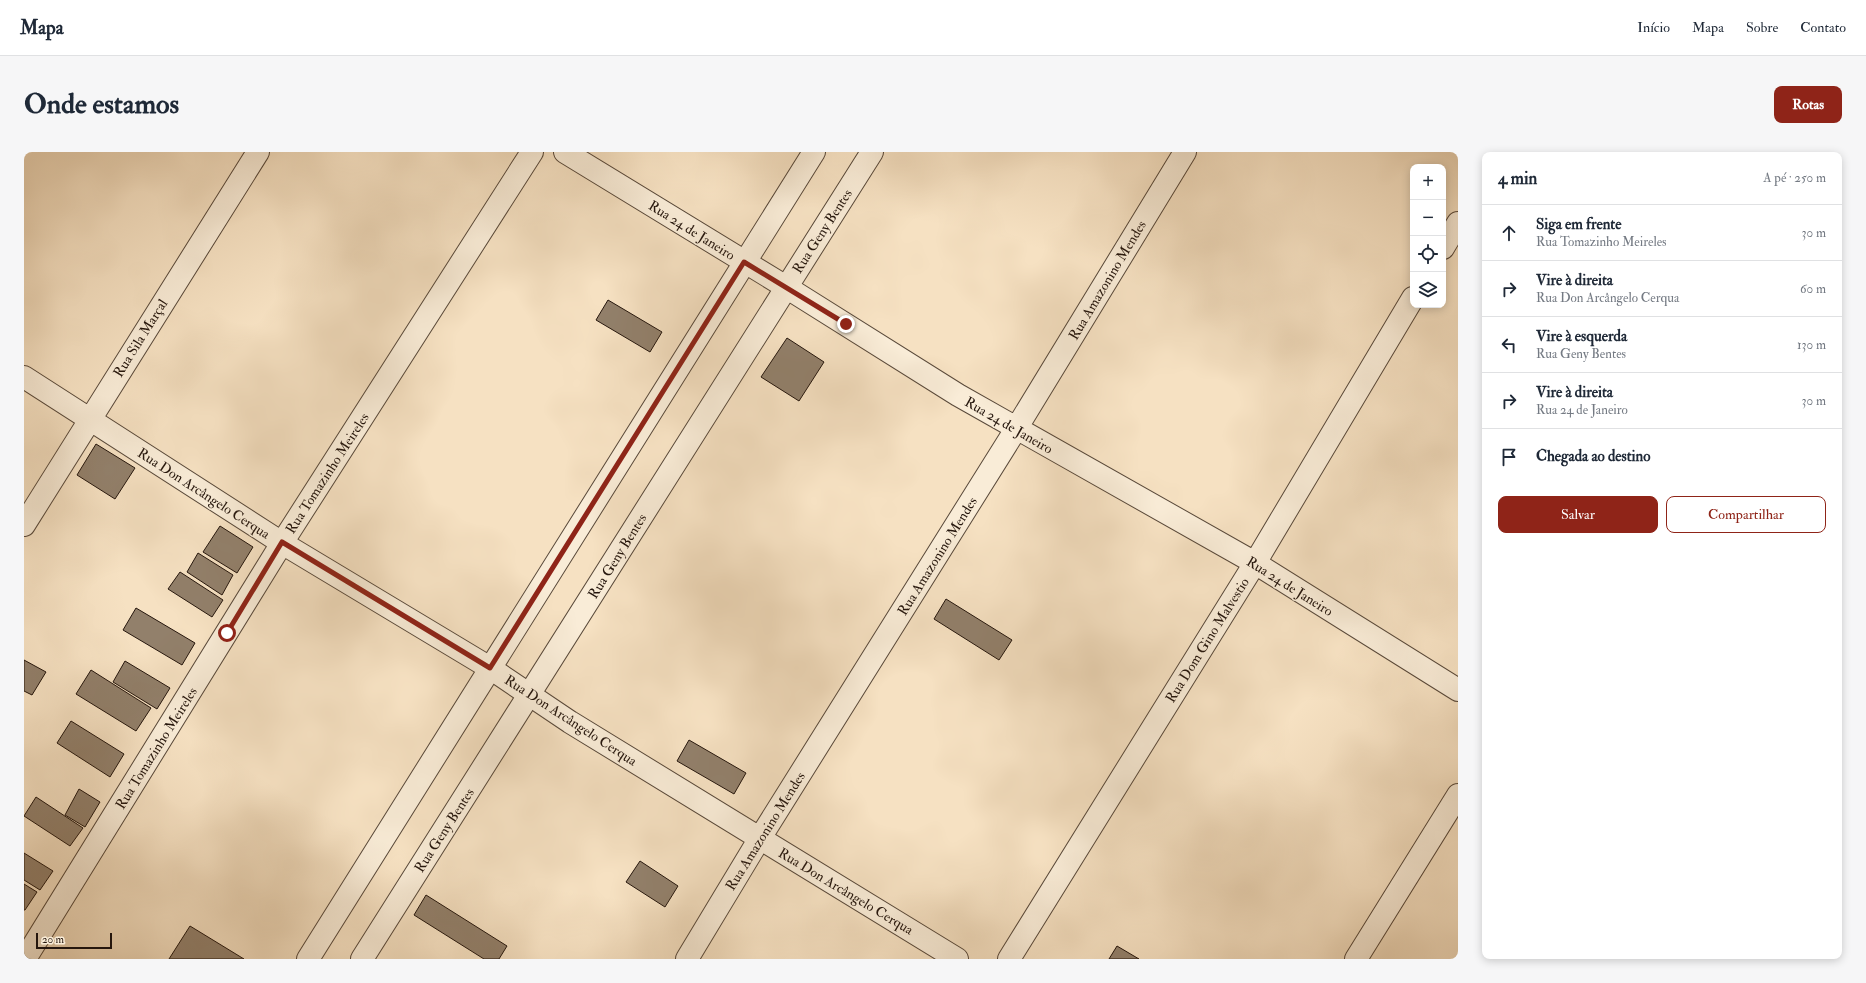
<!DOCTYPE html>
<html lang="pt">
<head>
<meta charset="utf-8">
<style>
	body { margin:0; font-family:"IM FELL Double Pica",serif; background:#f6f6f7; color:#1f2937 }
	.controls { position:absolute; right:12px; top:12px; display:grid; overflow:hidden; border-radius:8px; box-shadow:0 2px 10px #0003 }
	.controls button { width:36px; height:36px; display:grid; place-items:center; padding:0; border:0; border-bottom:1px solid #e0e1e3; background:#fff; color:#1f2937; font:20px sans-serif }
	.scale { position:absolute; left:12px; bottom:10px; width:76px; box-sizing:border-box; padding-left:4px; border:2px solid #25160d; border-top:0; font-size:11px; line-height:14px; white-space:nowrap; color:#25160d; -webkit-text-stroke:3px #f9ecd7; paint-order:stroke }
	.stop { position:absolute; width:12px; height:12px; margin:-9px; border:3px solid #8f2418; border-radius:50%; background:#fff }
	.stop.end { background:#8f2418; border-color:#fff; box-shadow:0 1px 4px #0008 }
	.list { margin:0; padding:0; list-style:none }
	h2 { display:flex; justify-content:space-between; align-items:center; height:52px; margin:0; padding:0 16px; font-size:17px }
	h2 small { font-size:13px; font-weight:400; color:#747a83 }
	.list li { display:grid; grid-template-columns:26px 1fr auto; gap:12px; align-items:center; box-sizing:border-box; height:56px; padding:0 16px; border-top:1px solid #e0e1e3 }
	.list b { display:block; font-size:15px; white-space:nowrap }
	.list p { margin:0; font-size:13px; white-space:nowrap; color:#747a83 }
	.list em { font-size:13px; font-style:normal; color:#747a83 }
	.actions { display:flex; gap:8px; padding:12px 16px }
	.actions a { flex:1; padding:9px 0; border:1px solid #8f2418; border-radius:8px; text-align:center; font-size:14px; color:#8f2418 }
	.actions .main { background:#8f2418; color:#fff }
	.icon { flex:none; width:22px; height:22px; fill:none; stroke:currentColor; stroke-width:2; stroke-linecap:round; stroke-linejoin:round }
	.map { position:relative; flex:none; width:1434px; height:807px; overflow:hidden; border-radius:8px }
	header { display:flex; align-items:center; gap:24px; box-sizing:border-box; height:56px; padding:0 20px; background:#fff; border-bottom:1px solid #e0e1e3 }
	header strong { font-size:19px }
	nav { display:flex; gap:22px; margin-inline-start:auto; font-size:14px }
	.intro { display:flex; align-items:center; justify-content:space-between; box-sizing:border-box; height:96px; padding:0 24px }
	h1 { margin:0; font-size:28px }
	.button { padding:10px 18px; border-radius:8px; background:#8f2418; color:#fff; font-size:14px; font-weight:700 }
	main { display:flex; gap:24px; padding:0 24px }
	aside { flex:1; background:#fff; border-radius:8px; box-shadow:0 2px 10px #0003 }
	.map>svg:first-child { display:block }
	.building { fill:#92806b; stroke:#25160d }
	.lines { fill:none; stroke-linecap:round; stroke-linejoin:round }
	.minor-casing { stroke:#59493a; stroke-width:24 }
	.tertiary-casing { stroke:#59493a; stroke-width:24 }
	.minor { stroke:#f9ecd7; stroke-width:22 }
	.tertiary { stroke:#f9ecd7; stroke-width:22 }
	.route { stroke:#8f2418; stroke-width:5 }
	.labels { text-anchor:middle; stroke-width:3; stroke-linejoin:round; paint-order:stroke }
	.street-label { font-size:14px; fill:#25160d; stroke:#f9ecd7 }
</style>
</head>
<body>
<header>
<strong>Mapa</strong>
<nav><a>Início</a><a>Mapa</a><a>Sobre</a><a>Contato</a></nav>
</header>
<div class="intro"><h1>Onde estamos</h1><a class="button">Rotas</a></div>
<main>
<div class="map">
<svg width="1434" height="807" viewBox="0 0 1434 807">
	<rect width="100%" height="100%" fill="#f6e1c2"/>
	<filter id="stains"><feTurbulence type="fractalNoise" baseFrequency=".005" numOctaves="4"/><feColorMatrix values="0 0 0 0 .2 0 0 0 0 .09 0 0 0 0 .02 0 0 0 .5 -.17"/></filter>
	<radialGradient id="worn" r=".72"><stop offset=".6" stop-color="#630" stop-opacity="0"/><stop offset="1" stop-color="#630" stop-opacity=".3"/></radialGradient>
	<path class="building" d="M 584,148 L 638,180 L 626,200 L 572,168 Z
		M 763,186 L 800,210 L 775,249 L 737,225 Z
		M 72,292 L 111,316 L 91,347 L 53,323 Z
		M 196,374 L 229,395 L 213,421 L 179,400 Z
		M 174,401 L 209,423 L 198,443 L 163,420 Z
		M 156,420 L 199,448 L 188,465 L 144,437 Z
		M 922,447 L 988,488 L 975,508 L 910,467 Z
		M 112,456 L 171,491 L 158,513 L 99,478 Z
		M 0,508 L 22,520 L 8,543 L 0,539 Z
		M 101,509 L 146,536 L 133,557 L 89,530 Z
		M 67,518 L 127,556 L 112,579 L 52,542 Z
		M 47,569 L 100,602 L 86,625 L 33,591 Z
		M 665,588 L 722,621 L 710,642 L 653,609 Z
		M 55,637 L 76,650 L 61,675 L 41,663 Z
		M 12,645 L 59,676 L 46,694 L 0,664 Z
		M 0,701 L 29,719 L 16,738 L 0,728 Z
		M 616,709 L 654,734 L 641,755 L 602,730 Z
		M 0,732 L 13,740 L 1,758 L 0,758 Z
		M 402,743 L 483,794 L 475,807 L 460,807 L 390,763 Z
		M 166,774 L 220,807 L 145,807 Z
		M 1093,794 L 1115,807 L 1085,807 Z"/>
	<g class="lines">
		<g class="minor-casing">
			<path id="minor" d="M 541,0 L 762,135 L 934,243 L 1231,411 L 1434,538
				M 1419,96 L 1434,71
				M 0,225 L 258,391 L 466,516 L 546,570 L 933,807
				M 0,373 L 234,0
				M 1,807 L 258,391 L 508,0
				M 663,807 L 736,686 L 992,277 L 1161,0
				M 985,807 L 1231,411 L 1389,146
				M 1332,807 L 1434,643"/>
		</g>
		<g class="tertiary-casing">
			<path id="tertiary" d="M 284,807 L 790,0
				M 338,807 L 848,0"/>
		</g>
		<use href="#minor" class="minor"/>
		<use href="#tertiary" class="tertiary"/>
	</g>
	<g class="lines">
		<path class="route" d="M 203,481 L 258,390 L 466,516 L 720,110 L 822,172"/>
	</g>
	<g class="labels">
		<g class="street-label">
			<text transform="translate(668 78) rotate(32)" y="5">Rua 24 de Janeiro</text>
			<text transform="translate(798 79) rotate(-57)" y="5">Rua Geny Bentes</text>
			<text transform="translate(1083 128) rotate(-59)" y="5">Rua Amazonino Mendes</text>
			<text transform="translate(116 186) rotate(-58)" y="5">Rua Sila Marçal</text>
			<text transform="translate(985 273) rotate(30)" y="5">Rua 24 de Janeiro</text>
			<text transform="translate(303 321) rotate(-57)" y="5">Rua Tomazinho Meireles</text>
			<text transform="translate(180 341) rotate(33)" y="5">Rua Don Arcângelo Cerqua</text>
			<text transform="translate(593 404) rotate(-58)" y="5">Rua Geny Bentes</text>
			<text transform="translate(913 404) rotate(-58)" y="5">Rua Amazonino Mendes</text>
			<text transform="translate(1266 434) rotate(32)" y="5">Rua 24 de Janeiro</text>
			<text transform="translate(1183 488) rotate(-58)" y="5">Rua Dom Gino Malvestio</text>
			<text transform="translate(547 568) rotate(33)" y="5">Rua Don Arcângelo Cerqua</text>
			<text transform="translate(132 596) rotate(-58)" y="5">Rua Tomazinho Meireles</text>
			<text transform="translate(420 678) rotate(-57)" y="5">Rua Geny Bentes</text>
			<text transform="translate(741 679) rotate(-58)" y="5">Rua Amazonino Mendes</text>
			<text transform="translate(822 739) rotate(31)" y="5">Rua Don Arcângelo Cerqua</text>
		</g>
	</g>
	<rect width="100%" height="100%" filter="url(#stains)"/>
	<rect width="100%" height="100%" fill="url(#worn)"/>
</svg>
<div class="controls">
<button>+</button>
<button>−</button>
<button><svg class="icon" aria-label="locate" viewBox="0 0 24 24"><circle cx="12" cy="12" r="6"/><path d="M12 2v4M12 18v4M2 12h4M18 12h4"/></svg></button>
<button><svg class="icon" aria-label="layers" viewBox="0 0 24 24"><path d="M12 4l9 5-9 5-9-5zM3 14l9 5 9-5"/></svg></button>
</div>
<div class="scale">20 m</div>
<div class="stop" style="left:203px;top:481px"></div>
<div class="stop end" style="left:822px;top:172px"></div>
</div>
<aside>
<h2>4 min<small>A pé · 250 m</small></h2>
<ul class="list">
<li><svg class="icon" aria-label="ahead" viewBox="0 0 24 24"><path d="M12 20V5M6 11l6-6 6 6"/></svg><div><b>Siga em frente</b><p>Rua Tomazinho Meireles</p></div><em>30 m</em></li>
<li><svg class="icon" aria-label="right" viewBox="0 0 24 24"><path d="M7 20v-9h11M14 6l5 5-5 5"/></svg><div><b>Vire à direita</b><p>Rua Don Arcângelo Cerqua</p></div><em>60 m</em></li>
<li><svg class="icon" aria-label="left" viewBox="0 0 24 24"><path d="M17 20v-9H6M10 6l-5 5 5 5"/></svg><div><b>Vire à esquerda</b><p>Rua Geny Bentes</p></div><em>130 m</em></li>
<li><svg class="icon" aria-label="right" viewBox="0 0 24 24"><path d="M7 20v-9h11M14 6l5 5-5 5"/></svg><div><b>Vire à direita</b><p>Rua 24 de Janeiro</p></div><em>30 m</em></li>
<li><svg class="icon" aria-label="arrive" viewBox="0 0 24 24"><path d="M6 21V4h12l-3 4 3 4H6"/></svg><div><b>Chegada ao destino</b></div></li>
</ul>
<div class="actions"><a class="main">Salvar</a><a>Compartilhar</a></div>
</aside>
</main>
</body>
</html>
